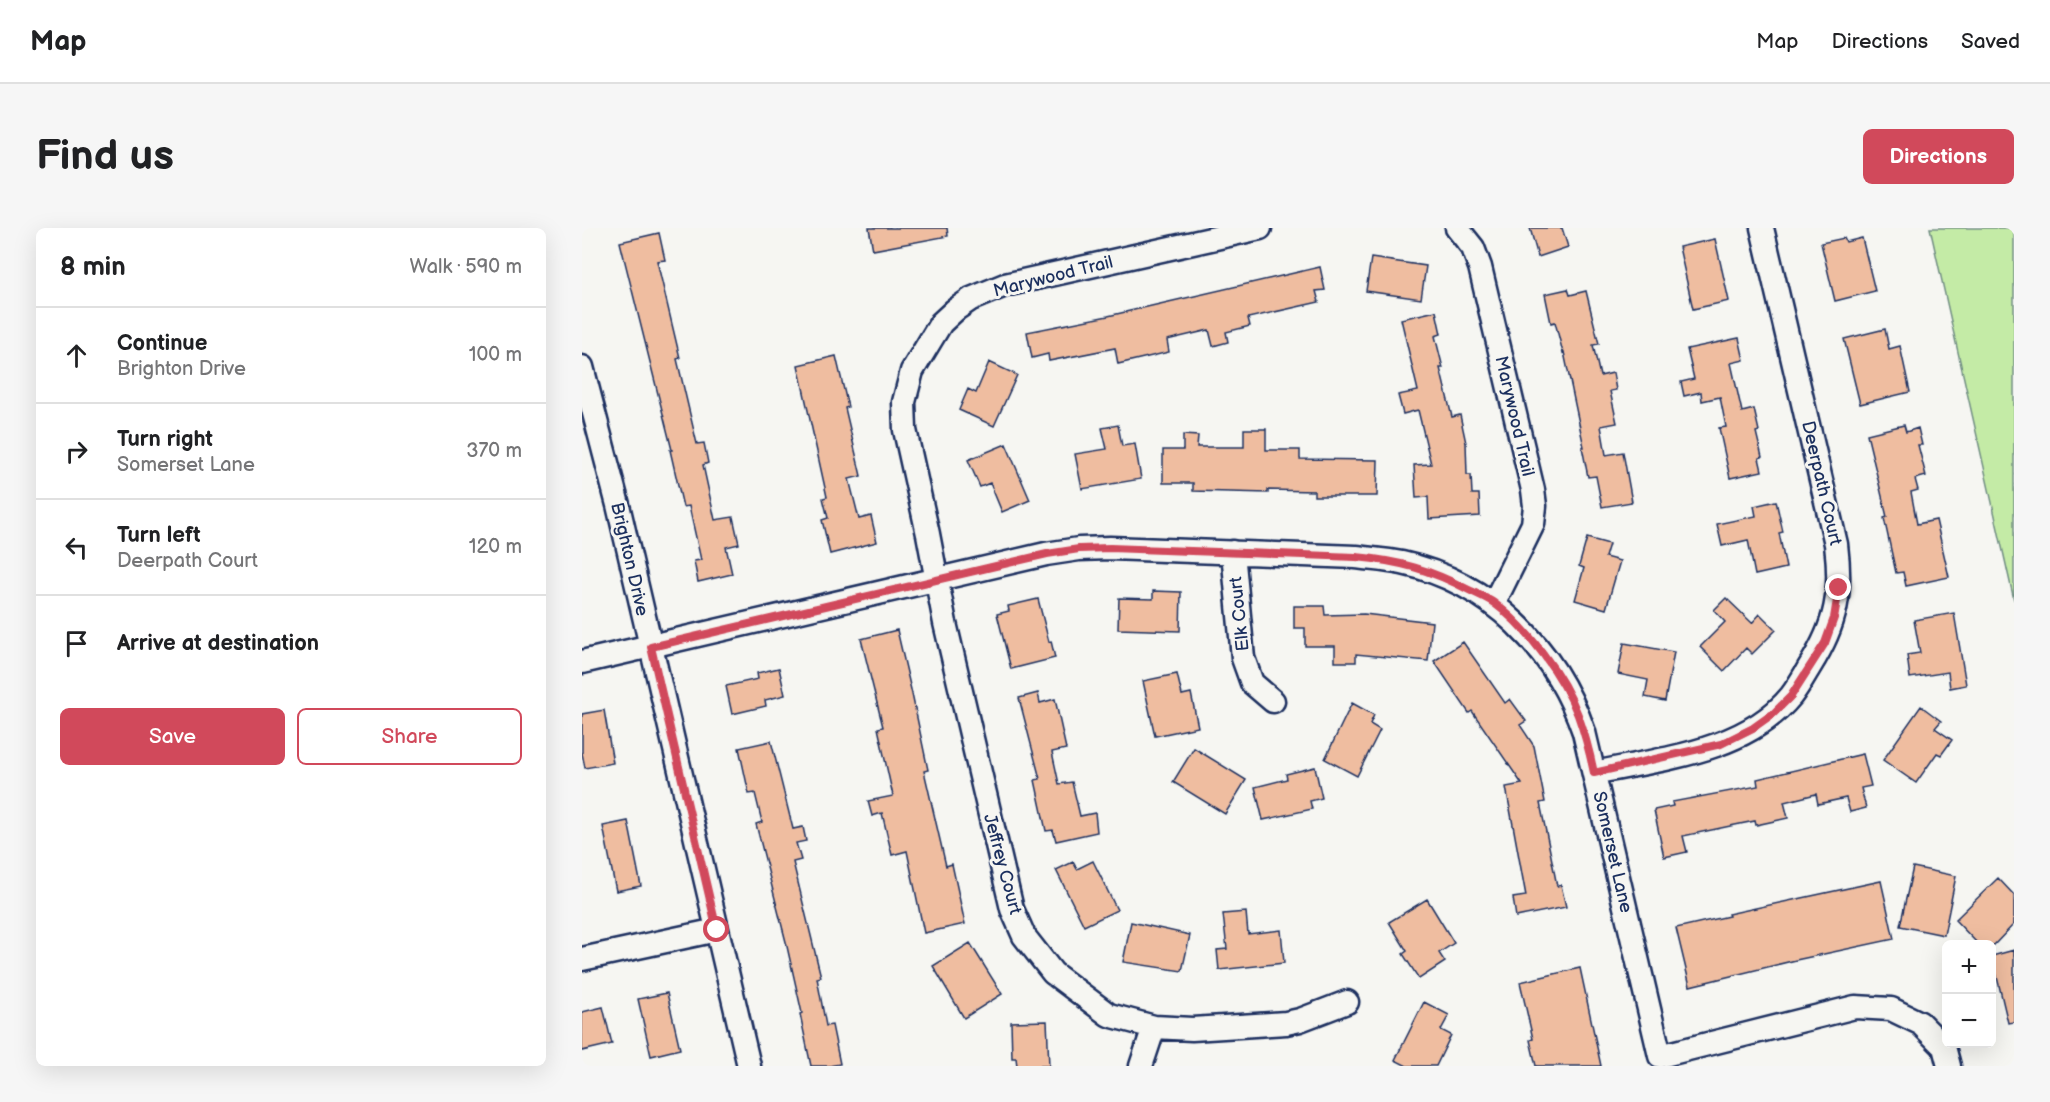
<!DOCTYPE html>
<html lang="en">
<head>
<meta charset="utf-8">
<style>
	body { margin:0; font-family:"Balsamiq Sans",sans-serif; background:#f6f6f6; color:#202124 }
	.controls { position:absolute; right:18px; bottom:18px; display:grid; overflow:hidden; border-radius:9px; box-shadow:0 6px 24px #0002 }
	.controls button { width:54px; height:54px; display:grid; place-items:center; padding:0; border:0; border-bottom:2px solid #e0e0e0; background:#fff; color:#202124; font:30px sans-serif }
	.stop { position:absolute; width:18px; height:18px; margin:-14px; border:4px solid #d1495b; border-radius:50%; background:#fff }
	.stop.end { background:#d1495b; border-color:#fff; box-shadow:0 2px 6px #0008 }
	.list { margin:0; padding:0; list-style:none }
	h2 { display:flex; justify-content:space-between; align-items:center; height:78px; margin:0; padding:0 24px; font-size:26px }
	h2 small { font-size:20px; font-weight:400; color:#757577 }
	.list li { display:grid; grid-template-columns:39px 1fr auto; gap:18px; align-items:center; box-sizing:border-box; height:96px; padding:0 24px; border-top:2px solid #e0e0e0 }
	.list b { display:block; font-size:22px; white-space:nowrap }
	.list p { margin:0; font-size:20px; white-space:nowrap; color:#757577 }
	.list em { font-size:20px; font-style:normal; color:#757577 }
	.actions { display:flex; gap:12px; padding:18px 24px }
	.actions a { flex:1; padding:14px 0; border:2px solid #d1495b; border-radius:9px; text-align:center; font-size:21px; color:#d1495b }
	.actions .main { background:#d1495b; color:#fff }
	.icon { flex:none; width:33px; height:33px; fill:none; stroke:currentColor; stroke-width:2; stroke-linecap:round; stroke-linejoin:round }
	.map { position:relative; flex:none; width:1432px; height:838px; overflow:hidden; border-radius:9px }
	header { display:flex; align-items:center; gap:36px; box-sizing:border-box; height:84px; padding:0 30px; background:#fff; border-bottom:2px solid #e0e0e0 }
	header strong { font-size:28px }
	nav { display:flex; gap:33px; margin-inline-start:auto; font-size:21px }
	.intro { display:flex; align-items:center; justify-content:space-between; box-sizing:border-box; height:144px; padding:0 36px }
	h1 { margin:0; font-size:42px }
	.button { padding:15px 27px; border-radius:9px; background:#d1495b; color:#fff; font-size:21px; font-weight:700 }
	main { display:flex; gap:36px; padding:0 36px }
	aside { flex:1; background:#fff; border-radius:9px; box-shadow:0 6px 24px #0002 }
	.map>svg:first-child { display:block }
	.green { fill:#c4eba6; stroke:#708d82; stroke-width:1.5 }
	.building { fill:#efbda0; stroke:#1b2f5e; stroke-width:1.5 }
	.lines { fill:none; stroke-linecap:round; stroke-linejoin:round }
	.street-casing { stroke:#1b2f5e; stroke-width:27 }
	.street { stroke:#f6f6f2; stroke-width:22 }
	.route { stroke:#d1495b; stroke-width:8 }
	.labels { text-anchor:middle; stroke-width:6; stroke-linejoin:round; paint-order:stroke }
	.street-label { font-size:18px; fill:#1b2f5e; stroke:#f6f6f2 }
</style>
</head>
<body>
<header>
<strong>Map</strong>
<nav><a>Map</a><a>Directions</a><a>Saved</a></nav>
</header>
<div class="intro"><h1>Find us</h1><a class="button">Directions</a></div>
<main>
<aside>
<h2>8 min<small>Walk · 590 m</small></h2>
<ul class="list">
<li><svg class="icon" aria-label="ahead" viewBox="0 0 24 24"><path d="M12 20V5M6 11l6-6 6 6"/></svg><div><b>Continue</b><p>Brighton Drive</p></div><em>100 m</em></li>
<li><svg class="icon" aria-label="right" viewBox="0 0 24 24"><path d="M7 20v-9h11M14 6l5 5-5 5"/></svg><div><b>Turn right</b><p>Somerset Lane</p></div><em>370 m</em></li>
<li><svg class="icon" aria-label="left" viewBox="0 0 24 24"><path d="M17 20v-9H6M10 6l-5 5 5 5"/></svg><div><b>Turn left</b><p>Deerpath Court</p></div><em>120 m</em></li>
<li><svg class="icon" aria-label="arrive" viewBox="0 0 24 24"><path d="M6 21V4h12l-3 4 3 4H6"/></svg><div><b>Arrive at destination</b></div></li>
</ul>
<div class="actions"><a class="main">Save</a><a>Share</a></div>
</aside>
<div class="map">
<svg width="1432" height="838" viewBox="0 0 1432 838">
	<rect width="100%" height="100%" fill="#f6f6f2"/>
	<filter id="ink" filterUnits="userSpaceOnUse"><feTurbulence type="fractalNoise" baseFrequency=".0167" numOctaves="2"/><feDisplacementMap in="SourceGraphic" scale="12" xChannelSelector="R" yChannelSelector="G"/><feConvolveMatrix kernelMatrix="1 2 1 2 8 2 1 2 1" color-interpolation-filters="sRGB"/></filter>
	<g filter="url(#ink)">
		<path class="green" d="M 1348,0 L 1432,0 L 1432,372 Z"/>
		<path class="building" d="M 287,0 L 365,0 L 366,8 L 291,22 Z
			M 948,0 L 980,0 L 986,19 L 956,29 Z
			M 77,5 L 83,32 L 75,33 L 98,130 L 95,131 L 115,216 L 122,215 L 126,235 L 121,237 L 133,292 L 151,289 L 157,316 L 144,319 L 150,346 L 116,354 L 112,333 L 119,332 L 107,278 L 101,279 L 88,222 L 90,222 L 38,14 Z
			M 1262,10 L 1264,14 L 1280,10 L 1293,63 L 1253,73 L 1239,15 Z
			M 1133,11 L 1147,73 L 1111,81 L 1097,19 Z
			M 789,30 L 844,38 L 839,71 L 784,63 Z
			M 738,39 L 743,62 L 734,63 L 737,74 L 666,90 L 668,98 L 644,104 L 646,114 L 631,118 L 627,102 L 585,112 L 587,124 L 536,136 L 533,120 L 467,133 L 466,126 L 450,130 L 445,104 L 526,88 Z
			M 986,61 L 988,67 L 1004,63 L 1017,116 L 1011,117 L 1018,148 L 1031,145 L 1034,162 L 1028,163 L 1035,195 L 1019,198 L 1024,227 L 1041,224 L 1050,274 L 1020,279 L 1014,248 L 1006,249 L 1000,219 L 1002,219 L 982,124 L 981,125 L 973,94 L 969,95 L 963,66 Z
			M 854,83 L 859,106 L 853,108 L 861,140 L 858,140 L 870,189 L 878,187 L 884,215 L 885,247 L 889,247 L 890,266 L 897,266 L 898,288 L 847,291 L 846,269 L 834,270 L 832,237 L 849,236 L 836,182 L 821,186 L 816,167 L 836,163 L 819,91 Z
			M 1303,101 L 1307,121 L 1318,118 L 1328,164 L 1278,176 L 1262,111 Z
			M 1157,110 L 1162,132 L 1149,135 L 1160,184 L 1172,181 L 1177,203 L 1174,204 L 1180,229 L 1177,230 L 1180,243 L 1148,250 L 1137,200 L 1144,199 L 1138,169 L 1120,173 L 1119,164 L 1102,168 L 1099,154 L 1112,151 L 1105,121 Z
			M 254,128 L 266,179 L 263,180 L 279,248 L 267,251 L 277,291 L 289,288 L 295,314 L 248,326 L 240,292 L 246,290 L 241,270 L 245,269 L 216,137 Z
			M 407,134 L 435,147 L 412,198 L 377,182 L 386,161 L 394,165 Z
			M 536,197 L 540,218 L 553,216 L 559,251 L 500,261 L 493,226 L 525,221 L 520,200 Z
			M 1322,197 L 1324,204 L 1336,200 L 1340,217 L 1336,217 L 1344,248 L 1333,251 L 1336,262 L 1329,264 L 1335,296 L 1354,292 L 1367,349 L 1324,358 L 1321,344 L 1314,345 L 1302,290 L 1305,289 L 1285,206 Z
			M 662,201 L 684,201 L 684,222 L 718,222 L 718,231 L 796,232 L 795,268 L 732,268 L 732,263 L 686,262 L 686,265 L 611,263 L 611,255 L 581,255 L 581,222 L 601,222 L 601,207 L 616,208 L 615,219 L 662,219 Z
			M 424,216 L 448,272 L 420,284 L 408,255 L 398,259 L 386,232 Z
			M 1194,273 L 1201,304 L 1197,305 L 1204,340 L 1173,347 L 1166,312 L 1140,318 L 1135,296 L 1174,288 L 1172,278 Z
			M 1005,310 L 1027,316 L 1023,329 L 1038,333 L 1024,381 L 993,372 L 1002,340 L 997,338 Z
			M 571,363 L 599,364 L 598,403 L 536,401 L 537,370 L 571,371 Z
			M 1144,370 L 1170,395 L 1178,386 L 1194,402 L 1170,426 L 1164,420 L 1142,443 L 1118,419 L 1143,394 L 1132,382 Z
			M 456,371 L 467,414 L 469,413 L 473,430 L 429,441 L 415,386 L 427,383 L 426,378 Z
			M 712,378 L 742,378 L 743,387 L 782,386 L 850,394 L 846,433 L 774,426 L 774,434 L 753,434 L 753,418 L 723,418 L 723,400 L 712,400 Z
			M 1372,385 L 1384,457 L 1368,460 L 1366,444 L 1328,450 L 1325,427 L 1338,425 L 1332,392 Z
			M 315,402 L 330,466 L 346,542 L 342,543 L 364,638 L 370,636 L 383,696 L 342,705 L 325,623 L 310,627 L 300,585 L 290,588 L 286,573 L 311,568 L 296,500 L 301,499 L 279,411 Z
			M 881,414 L 923,475 L 928,471 L 944,493 L 938,497 L 952,518 L 963,574 L 958,575 L 969,628 L 975,658 L 979,657 L 984,679 L 934,689 L 931,670 L 944,668 L 924,559 L 940,556 L 890,483 L 887,485 L 852,433 Z
			M 1042,415 L 1092,424 L 1083,473 L 1063,469 L 1066,452 L 1036,446 Z
			M 197,440 L 203,467 L 183,472 L 184,478 L 150,486 L 144,458 L 176,451 L 175,445 Z
			M 595,446 L 600,467 L 609,465 L 616,499 L 573,508 L 561,453 Z
			M 456,465 L 458,475 L 473,471 L 484,521 L 470,524 L 477,556 L 490,554 L 498,588 L 513,585 L 515,604 L 474,613 L 471,602 L 464,603 L 453,552 L 458,551 L 437,470 Z
			M 770,475 L 792,487 L 788,496 L 798,502 L 775,548 L 743,531 Z
			M 1339,478 L 1359,493 L 1353,500 L 1370,512 L 1359,527 L 1355,525 L 1334,555 L 1301,532 Z
			M 22,482 L 31,535 L 3,540 L 0,525 L 0,486 Z
			M 189,513 L 211,601 L 221,599 L 224,613 L 214,615 L 219,632 L 211,634 L 239,749 L 235,750 L 244,798 L 250,797 L 258,836 L 247,838 L 229,838 L 218,786 L 220,785 L 204,714 L 174,596 L 180,594 L 173,565 L 167,566 L 157,520 Z
			M 612,520 L 664,552 L 643,586 L 591,554 Z
			M 1281,526 L 1289,558 L 1279,560 L 1284,580 L 1268,584 L 1264,570 L 1236,576 L 1234,566 L 1202,574 L 1206,590 L 1174,597 L 1173,593 L 1153,597 L 1101,608 L 1105,624 L 1082,629 L 1072,582 L 1091,578 L 1090,574 L 1176,558 L 1175,551 Z
			M 733,539 L 740,570 L 728,573 L 730,581 L 681,592 L 673,559 L 705,551 L 704,546 Z
			M 46,593 L 59,658 L 34,663 L 21,598 Z
			M 511,633 L 535,682 L 502,698 L 474,642 L 491,634 L 495,641 Z
			M 1331,639 L 1374,648 L 1362,707 L 1318,698 Z
			M 1416,650 L 1432,667 L 1432,696 L 1412,717 L 1397,717 L 1373,692 Z
			M 1299,653 L 1312,711 L 1214,732 L 1108,758 L 1094,700 L 1147,688 L 1146,686 Z
			M 845,671 L 872,715 L 857,725 L 863,734 L 837,751 L 821,726 L 825,723 L 807,694 Z
			M 664,684 L 666,706 L 699,702 L 702,735 L 637,742 L 635,722 L 645,721 L 641,686 Z
			M 549,694 L 608,707 L 600,743 L 541,734 Z
			M 388,715 L 420,766 L 382,790 L 351,738 Z
			M 1432,722 L 1432,794 L 1426,795 L 1410,728 Z
			M 998,740 L 1019,838 L 954,838 L 948,812 L 951,811 L 938,754 Z
			M 85,765 L 98,821 L 69,828 L 56,771 Z
			M 842,774 L 867,787 L 859,802 L 869,807 L 854,838 L 825,838 L 813,832 Z
			M 21,779 L 30,816 L 0,823 L 0,784 Z
			M 465,793 L 467,838 L 435,838 L 434,830 L 430,830 L 429,794 Z"/>
		<g class="lines">
			<g class="street-casing">
				<path id="street" d="M 678,0 L 423,57 L 389,71 L 373,82 L 359,95 L 330,143 L 322,174 L 323,202 L 346,306 L 363,395 L 430,681 L 442,708 L 471,745 L 527,787 L 572,799 L 610,801 L 704,795 L 718,792 L 765,774
					M 875,0 L 891,20 L 898,39 L 951,262 L 953,278 L 951,296 L 912,375
					M 0,139 L 36,277 L 167,838
					M 651,324 L 661,430 L 670,455 L 691,473
					M 0,434 L 464,326 L 497,321 L 528,320 L 774,329 C 790,331 805,332 820,335 C 908,354 973,420 1002,504 L 1078,828 L 1273,779 L 1309,781 L 1338,795 L 1362,819 L 1367,838
					M 1012,545 C 1078,531 1163,524 1209,468 C 1216,459 1222,448 1228,438 C 1255,395 1260,365 1254,316 L 1180,0
					M 0,731 L 135,702
					M 559,838 L 572,799"/>
			</g>
			<use href="#street" class="street"/>
		</g>
	</g>
	<g class="lines" filter="url(#ink)">
		<path class="route" d="M 135,702 L 69,419 L 465,326 L 497,321 L 528,320 L 774,329 C 818,333 849,342 887,362 C 895,366 905,370 912,375 C 945,399 982,449 996,487 C 1003,506 1008,526 1012,545 L 1139,516 L 1171,500 L 1192,485 L 1209,468 L 1243,415 L 1252,390 L 1257,360"/>
	</g>
	<g class="labels">
		<g class="street-label">
			<text transform="translate(471 48) rotate(-14)" y="6">Marywood Trail</text>
			<text transform="translate(933 188) rotate(77)" y="6">Marywood Trail</text>
			<text transform="translate(1240 255) rotate(77)" y="6">Deerpath Court</text>
			<text transform="translate(48 331) rotate(77)" y="6">Brighton Drive</text>
			<text transform="translate(657 386) rotate(-96)" y="6">Elk Court</text>
			<text transform="translate(1031 624) rotate(77)" y="6">Somerset Lane</text>
			<text transform="translate(421 636) rotate(75)" y="6">Jeffrey Court</text>
		</g>
	</g>
</svg>
<div class="controls">
<button>+</button>
<button>−</button>
</div>
<div class="stop" style="left:135px;top:702px"></div>
<div class="stop end" style="left:1257px;top:360px"></div>
</div>
</main>
</body>
</html>
